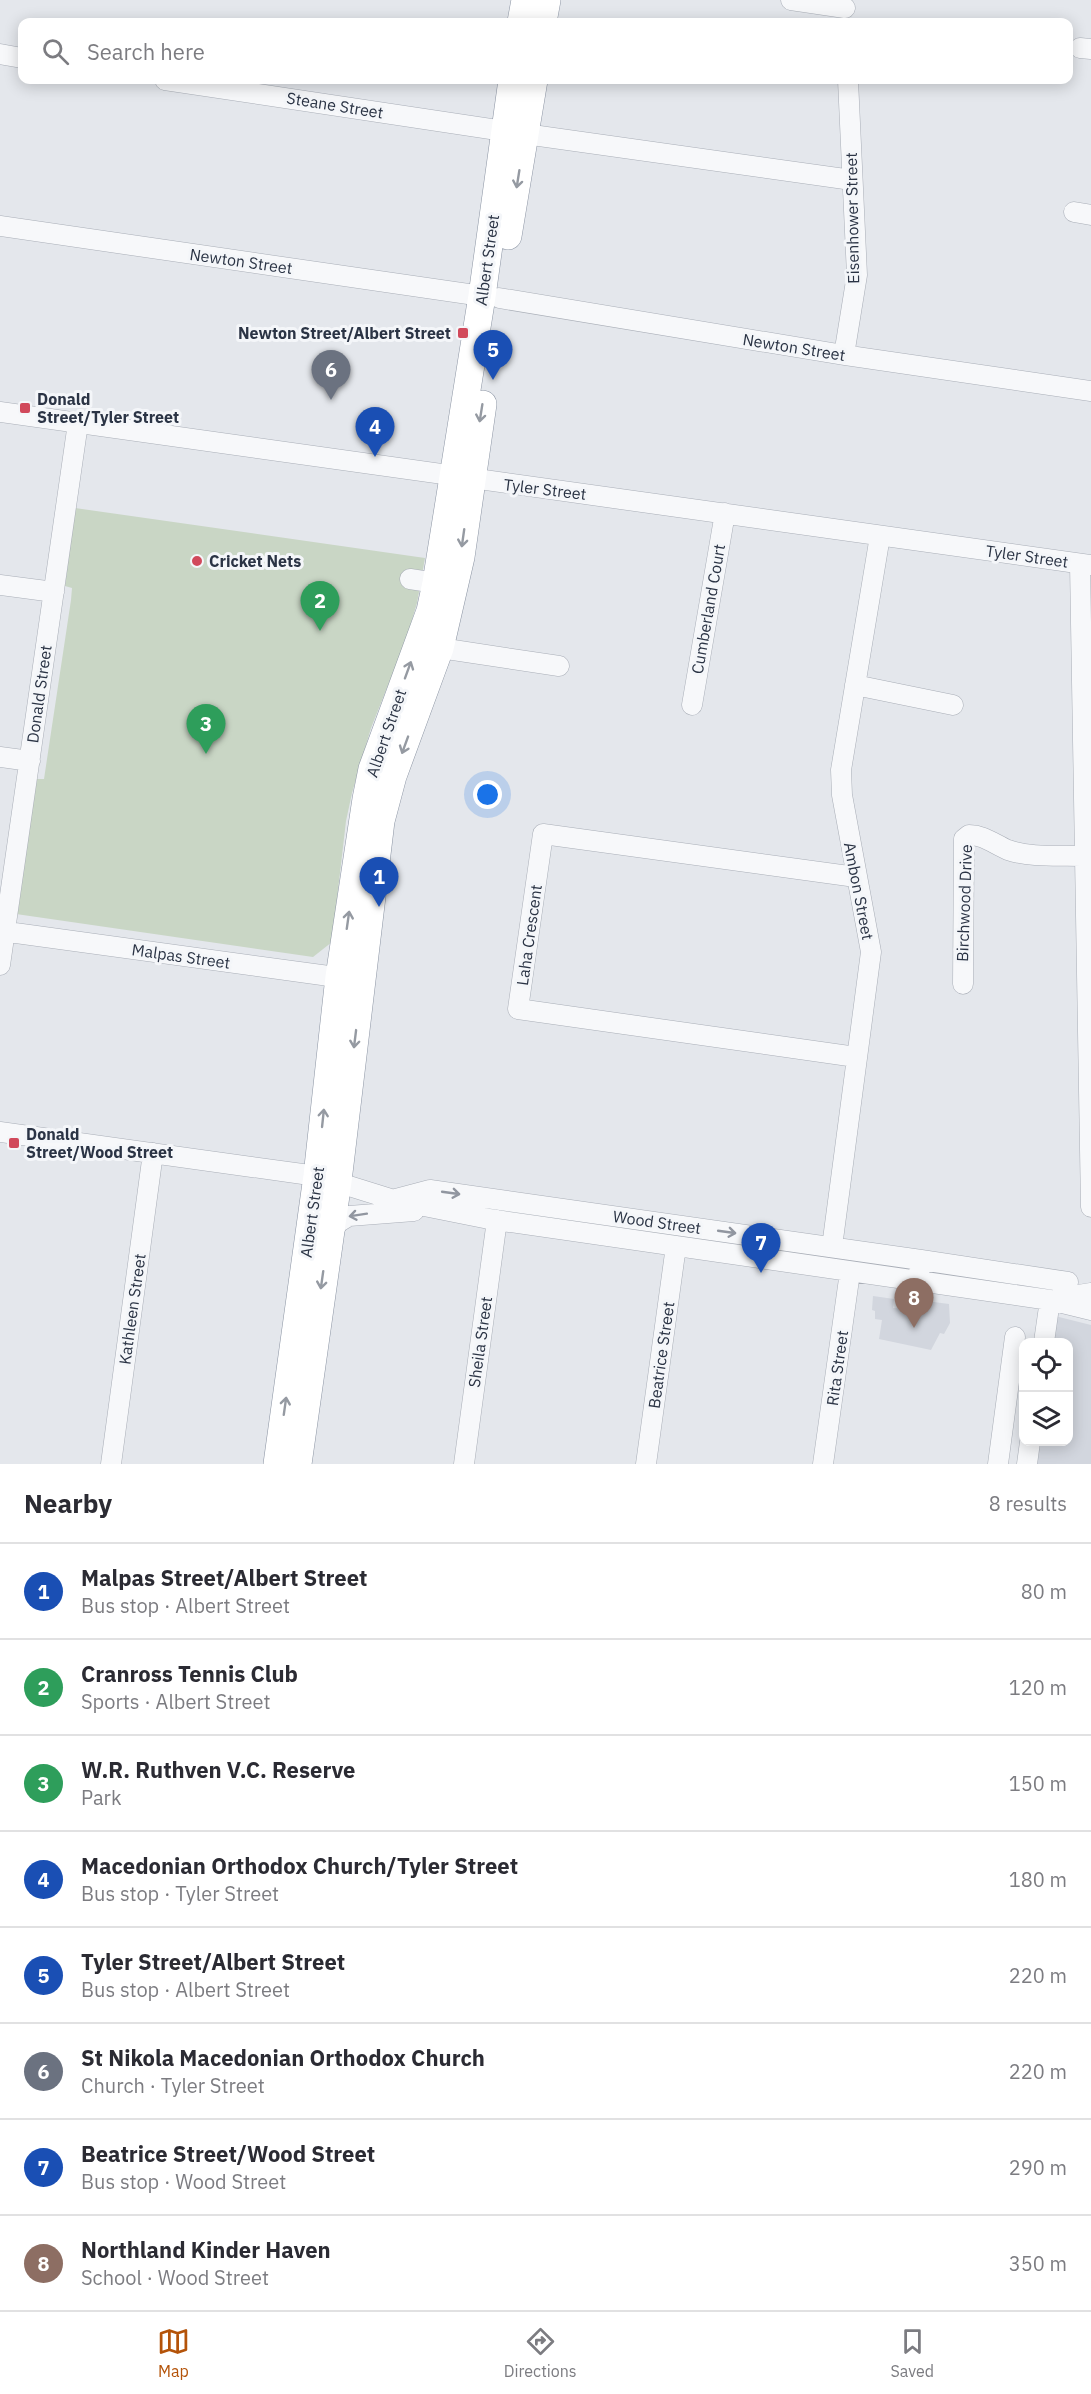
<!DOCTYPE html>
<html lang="en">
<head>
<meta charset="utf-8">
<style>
	body { margin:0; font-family:"IBM Plex Sans",sans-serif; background:#f2f2f3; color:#2b2b33 }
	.controls { position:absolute; right:18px; bottom:18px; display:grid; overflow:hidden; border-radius:12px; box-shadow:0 3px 15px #0003 }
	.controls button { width:54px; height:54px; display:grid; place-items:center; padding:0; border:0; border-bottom:2px solid #e1e1e2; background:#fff; color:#2b2b33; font:30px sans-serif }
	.you { position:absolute; left:488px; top:795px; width:21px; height:21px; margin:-15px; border:4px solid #fff; border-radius:50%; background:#1a73e8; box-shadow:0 0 0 9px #1a73e833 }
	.badge { display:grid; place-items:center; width:39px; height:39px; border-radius:50%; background:#b45309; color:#fff; font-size:20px; font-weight:700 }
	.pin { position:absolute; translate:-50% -50px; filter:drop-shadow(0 2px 3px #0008) }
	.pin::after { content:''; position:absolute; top:32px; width:21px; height:18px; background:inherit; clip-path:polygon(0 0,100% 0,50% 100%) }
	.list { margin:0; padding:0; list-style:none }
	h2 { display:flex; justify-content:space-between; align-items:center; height:78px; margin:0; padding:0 24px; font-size:26px }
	h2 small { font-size:20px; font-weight:400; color:#7c7c81 }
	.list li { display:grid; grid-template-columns:39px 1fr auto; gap:18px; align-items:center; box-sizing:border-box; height:96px; padding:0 24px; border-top:2px solid #e1e1e2 }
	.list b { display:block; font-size:22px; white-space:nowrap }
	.list p { margin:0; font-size:20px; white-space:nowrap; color:#7c7c81 }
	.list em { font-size:20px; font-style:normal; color:#7c7c81 }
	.icon { flex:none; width:33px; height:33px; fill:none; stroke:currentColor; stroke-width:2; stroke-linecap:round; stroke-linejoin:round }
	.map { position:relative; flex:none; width:1091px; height:1464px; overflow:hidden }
	.search { position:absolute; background:#fff; box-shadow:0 3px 15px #0003; left:18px; right:18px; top:18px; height:66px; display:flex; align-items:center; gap:15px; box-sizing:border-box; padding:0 21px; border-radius:12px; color:#7c7c81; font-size:22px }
	.sheet { height:846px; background:#fff }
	nav { display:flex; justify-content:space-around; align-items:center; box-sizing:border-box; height:84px; border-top:2px solid #e1e1e2; background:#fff; font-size:16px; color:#7c7c81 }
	nav a { display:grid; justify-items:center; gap:3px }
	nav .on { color:#b45309 }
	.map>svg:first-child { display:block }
	.built { fill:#d2d6de }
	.green { fill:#c9d6c5 }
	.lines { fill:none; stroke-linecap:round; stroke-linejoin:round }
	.minor-casing { stroke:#a9aeb7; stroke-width:21 }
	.highway-casing { stroke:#8b94a3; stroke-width:28 }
	.minor { stroke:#f7f8fa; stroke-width:20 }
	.highway { stroke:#fff; stroke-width:27 }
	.oneway { stroke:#959aa2 }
	.oneway2 { stroke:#9196a0 }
	.poi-dot { fill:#d1495b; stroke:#f4f6f9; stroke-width:2 }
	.labels { text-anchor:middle; stroke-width:6; stroke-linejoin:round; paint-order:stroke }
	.street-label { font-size:16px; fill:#2b3445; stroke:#f4f6f9 }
	.poi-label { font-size:16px; font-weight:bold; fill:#2b3445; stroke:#f4f6f9; text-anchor:start }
</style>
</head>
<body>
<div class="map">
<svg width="1091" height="1464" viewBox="0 0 1091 1464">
	<rect width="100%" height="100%" fill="#e4e7ec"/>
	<path class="built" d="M 873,1296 L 894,1299 L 893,1308 L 909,1309 L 911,1299 L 949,1304 L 950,1323 L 944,1334 L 940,1333 L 931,1350 L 879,1339 L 882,1320 L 875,1319 L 875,1311 L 872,1310 Z
		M 1039,1312 L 1091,1325 L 1091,1464 L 1021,1464 L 1024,1441 L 1068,1442 L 1068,1342 L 1035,1342 Z"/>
	<path class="green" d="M 75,508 L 425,558 L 417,603 L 406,640 L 371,728 L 352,793 L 346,821 L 332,942 L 313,957 L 16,914 L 36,779 L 44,779 L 71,600 L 72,588 L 65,586 Z"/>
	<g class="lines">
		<g class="minor-casing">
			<path id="minor" d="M 791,0 L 845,8
				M 1080,48 L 1091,49
				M 0,54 L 22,58
				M 165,80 L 504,131
				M 525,134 L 852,180
				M 1074,212 L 1091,215
				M 0,226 L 482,296
				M 499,298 L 844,355 L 1091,391
				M 844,355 L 857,275 L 848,80
				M 0,412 L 1091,565
				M 1080,564 L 1091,1207
				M 410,579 L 436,583
				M 0,585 L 54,592
				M 440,648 L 559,666
				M 855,685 L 953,705
				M 692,705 L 725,513
				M 0,757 L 30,761
				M 856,877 L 543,834 L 518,1009 L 856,1057
				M 0,931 L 351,979
				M 0,965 L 78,423
				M 963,984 L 964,839 L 969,835 C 984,835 994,844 1008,850 C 1031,858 1060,855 1084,856
				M 0,1132 L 317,1176 L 394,1200 L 489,1219 L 1050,1300 L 1091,1310
				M 396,1199 L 430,1190 L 921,1260 L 918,1281
				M 329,1235 L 339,1222 L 349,1216 L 414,1211
				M 832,1247 L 871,952 L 842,795 L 841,770 L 880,536
				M 921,1260 L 1068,1282
				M 1059,1298 L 1091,1293
				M 1044,1342 L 1050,1300
				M 111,1464 L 153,1153
				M 464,1464 L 497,1220
				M 646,1464 L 676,1246
				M 823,1464 L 850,1272
				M 998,1464 L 1015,1337
				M 1027,1464 L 1030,1442"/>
		</g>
		<g class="highway-casing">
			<path id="highway" d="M 521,22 L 525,0
				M 543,22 L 547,0
				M 508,236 L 534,80
				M 277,1464 L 317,1176 L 339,977 L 366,799 L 372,769 L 430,611 L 436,583 L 482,296 L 512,80
				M 298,1464 L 338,1181 L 381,821 L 393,776 L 440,648 L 461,557 L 483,404"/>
		</g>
		<use href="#minor" class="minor"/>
		<use href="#highway" class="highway"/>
	</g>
	<defs><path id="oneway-shaft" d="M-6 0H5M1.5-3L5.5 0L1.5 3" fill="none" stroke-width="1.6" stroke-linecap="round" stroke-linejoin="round" transform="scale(1.5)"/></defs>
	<g class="oneway">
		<use href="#oneway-shaft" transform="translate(518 179) rotate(99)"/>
		<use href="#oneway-shaft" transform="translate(481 413) rotate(99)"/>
		<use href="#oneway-shaft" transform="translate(463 538) rotate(98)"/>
		<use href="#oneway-shaft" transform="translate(408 670) rotate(-70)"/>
		<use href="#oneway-shaft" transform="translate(405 745) rotate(110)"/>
		<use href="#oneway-shaft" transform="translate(348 920) rotate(-82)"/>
		<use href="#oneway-shaft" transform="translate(355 1039) rotate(97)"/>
		<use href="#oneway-shaft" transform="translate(323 1118) rotate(-84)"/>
		<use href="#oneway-shaft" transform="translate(322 1280) rotate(98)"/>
		<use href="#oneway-shaft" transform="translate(285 1406) rotate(-82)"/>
	</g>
	<g class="oneway2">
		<use href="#oneway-shaft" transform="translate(451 1193) rotate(8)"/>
		<use href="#oneway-shaft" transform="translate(358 1215) rotate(171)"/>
		<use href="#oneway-shaft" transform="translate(727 1232) rotate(8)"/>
	</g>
	<g class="poi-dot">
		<rect x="457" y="327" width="12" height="12" rx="3"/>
		<rect x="19" y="402" width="12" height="12" rx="3"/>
		<circle cx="197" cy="561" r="6"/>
		<rect x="8" y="1137" width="12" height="12" rx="3"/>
	</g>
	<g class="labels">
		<g class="street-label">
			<text transform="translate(335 105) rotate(9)" y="6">Steane Street</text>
			<text transform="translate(852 218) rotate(-91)" y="6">Eisenhower Street</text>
			<text transform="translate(487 260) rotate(-82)" y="6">Albert Street</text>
			<text transform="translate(241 261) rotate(8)" y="6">Newton Street</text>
			<text transform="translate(794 347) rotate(9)" y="6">Newton Street</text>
			<text transform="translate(545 489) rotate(7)" y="6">Tyler Street</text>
			<text transform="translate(1027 556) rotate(8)" y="6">Tyler Street</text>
			<text transform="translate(708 609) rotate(-80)" y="6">Cumberland Court</text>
			<text transform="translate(39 694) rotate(-82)" y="6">Donald Street</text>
			<text transform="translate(386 733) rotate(-71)" y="6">Albert Street</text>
			<text transform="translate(859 891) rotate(79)" y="6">Ambon Street</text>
			<text transform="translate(964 903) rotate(-88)" y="6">Birchwood Drive</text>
			<text transform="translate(529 935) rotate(-82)" y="6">Laha Crescent</text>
			<text transform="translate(181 956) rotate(8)" y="6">Malpas Street</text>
			<text transform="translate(312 1212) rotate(-82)" y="6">Albert Street</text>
			<text transform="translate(657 1222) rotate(8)" y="6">Wood Street</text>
			<text transform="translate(132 1309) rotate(-82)" y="6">Kathleen Street</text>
			<text transform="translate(480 1342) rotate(-82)" y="6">Sheila Street</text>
			<text transform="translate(661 1355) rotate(-82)" y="6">Beatrice Street</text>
			<text transform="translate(837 1368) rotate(-82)" y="6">Rita Street</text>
		</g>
		<g class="poi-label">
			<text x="451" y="339" text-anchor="end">Newton Street/Albert Street</text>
			<text x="37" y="405">Donald<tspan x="37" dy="18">Street/Tyler Street</tspan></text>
			<text x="209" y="567">Cricket Nets</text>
			<text x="26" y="1140">Donald<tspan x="26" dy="18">Street/Wood Street</tspan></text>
		</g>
	</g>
</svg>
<div class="controls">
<button><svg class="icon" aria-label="locate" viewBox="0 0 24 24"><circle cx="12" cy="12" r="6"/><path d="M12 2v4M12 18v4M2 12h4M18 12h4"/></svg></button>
<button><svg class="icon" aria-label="layers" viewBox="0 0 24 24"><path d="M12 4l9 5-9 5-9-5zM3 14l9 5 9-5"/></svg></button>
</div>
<div class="you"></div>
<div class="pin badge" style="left:379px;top:907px;background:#1a4fb4">1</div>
<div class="pin badge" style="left:320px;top:631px;background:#2e9e5b">2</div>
<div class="pin badge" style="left:206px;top:754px;background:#2e9e5b">3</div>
<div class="pin badge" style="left:375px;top:457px;background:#1a4fb4">4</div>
<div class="pin badge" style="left:493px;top:380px;background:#1a4fb4">5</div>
<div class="pin badge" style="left:331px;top:400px;background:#6b7280">6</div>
<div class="pin badge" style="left:761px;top:1273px;background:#1a4fb4">7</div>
<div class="pin badge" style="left:914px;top:1328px;background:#8d6e63">8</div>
<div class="search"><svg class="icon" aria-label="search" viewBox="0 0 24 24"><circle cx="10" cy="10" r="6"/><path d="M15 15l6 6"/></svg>Search here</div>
</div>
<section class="sheet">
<h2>Nearby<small>8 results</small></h2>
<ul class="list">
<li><span class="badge" style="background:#1a4fb4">1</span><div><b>Malpas Street/Albert Street</b><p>Bus stop · Albert Street</p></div><em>80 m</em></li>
<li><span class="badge" style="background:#2e9e5b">2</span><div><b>Cranross Tennis Club</b><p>Sports · Albert Street</p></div><em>120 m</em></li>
<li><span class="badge" style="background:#2e9e5b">3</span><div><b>W.R. Ruthven V.C. Reserve</b><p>Park</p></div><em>150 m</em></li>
<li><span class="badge" style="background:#1a4fb4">4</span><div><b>Macedonian Orthodox Church/Tyler Street</b><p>Bus stop · Tyler Street</p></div><em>180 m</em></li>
<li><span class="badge" style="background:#1a4fb4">5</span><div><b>Tyler Street/Albert Street</b><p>Bus stop · Albert Street</p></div><em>220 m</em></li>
<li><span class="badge" style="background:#6b7280">6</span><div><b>St Nikola Macedonian Orthodox Church</b><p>Church · Tyler Street</p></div><em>220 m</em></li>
<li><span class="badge" style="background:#1a4fb4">7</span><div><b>Beatrice Street/Wood Street</b><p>Bus stop · Wood Street</p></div><em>290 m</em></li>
<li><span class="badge" style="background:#8d6e63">8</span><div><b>Northland Kinder Haven</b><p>School · Wood Street</p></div><em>350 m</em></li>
</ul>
</section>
<nav>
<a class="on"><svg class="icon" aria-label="map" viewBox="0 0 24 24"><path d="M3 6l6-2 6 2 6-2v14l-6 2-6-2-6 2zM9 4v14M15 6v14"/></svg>Map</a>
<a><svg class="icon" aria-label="directions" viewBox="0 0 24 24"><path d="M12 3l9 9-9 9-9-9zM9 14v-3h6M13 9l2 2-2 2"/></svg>Directions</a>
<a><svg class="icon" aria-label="saved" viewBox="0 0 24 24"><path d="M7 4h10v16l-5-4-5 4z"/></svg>Saved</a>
</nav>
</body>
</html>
